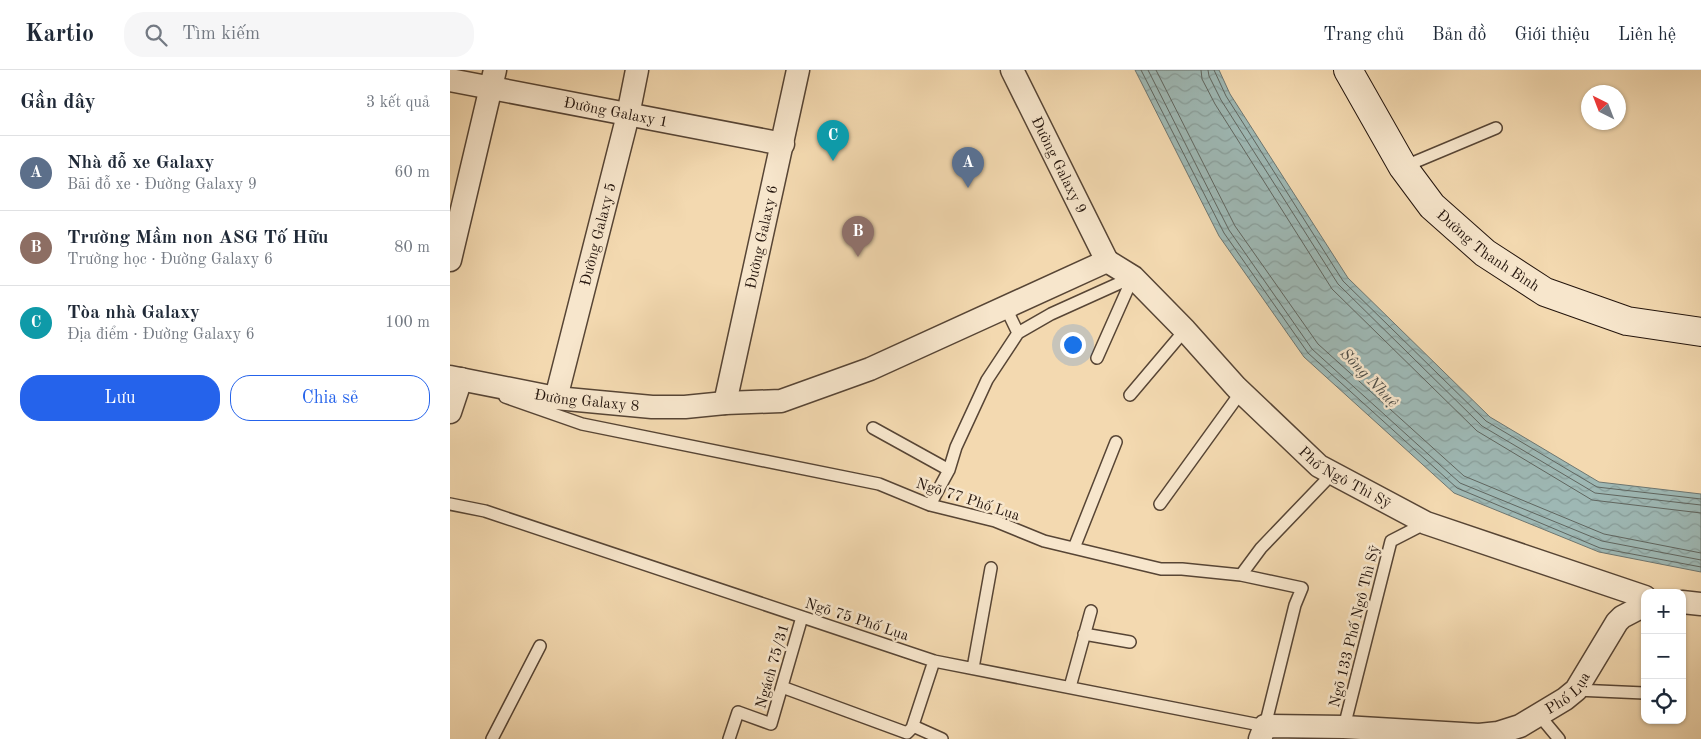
<!DOCTYPE html>
<html lang="vi">
<head>
<meta charset="utf-8">
<style>
	body { margin:0; font-family:"Old Standard TT",serif; background:#f6f6f7; color:#1f2937 }
	.controls { position:absolute; right:15px; bottom:15px; display:grid; overflow:hidden; border-radius:10px; box-shadow:0 1px 4px #0004 }
	.controls button { width:45px; height:45px; display:grid; place-items:center; padding:0; border:0; border-bottom:1px solid #e0e1e3; background:#fff; color:#1f2937; font:25px sans-serif }
	.compass { position:absolute; left:1131px; top:15px; width:45px; height:45px; border-radius:50%; background:#fff; box-shadow:0 1px 4px #0004; rotate:318deg }
	.you { position:absolute; left:622px; top:274px; width:18px; height:18px; margin:-12px; border:4px solid #fff; border-radius:50%; background:#1a73e8; box-shadow:0 0 0 8px #1a73e833 }
	.badge { display:grid; place-items:center; width:32px; height:32px; border-radius:50%; background:#2563eb; color:#fff; font-size:16px; font-weight:700 }
	.pin { position:absolute; translate:-50% -41px; filter:drop-shadow(0 1px 2px #0008) }
	.pin::after { content:''; position:absolute; top:26px; width:18px; height:15px; background:inherit; clip-path:polygon(0 0,100% 0,50% 100%) }
	.list { margin:0; padding:0; list-style:none }
	h2 { display:flex; justify-content:space-between; align-items:center; height:65px; margin:0; padding:0 20px; font-size:21px }
	h2 small { font-size:16px; font-weight:400; color:#747a83 }
	.list li { display:grid; grid-template-columns:32px 1fr auto; gap:15px; align-items:center; box-sizing:border-box; height:75px; padding:0 20px; border-top:1px solid #e0e1e3 }
	.list b { display:block; font-size:19px; white-space:nowrap }
	.list p { margin:0; font-size:16px; white-space:nowrap; color:#747a83 }
	.list em { font-size:16px; font-style:normal; color:#747a83 }
	.actions { display:flex; gap:10px; padding:15px 20px }
	.actions a { flex:1; padding:11px 0; border:1px solid #2563eb; border-radius:20px; text-align:center; font-size:18px; color:#2563eb }
	.actions .main { background:#2563eb; color:#fff }
	.icon { flex:none; width:28px; height:28px; fill:none; stroke:currentColor; stroke-width:2; stroke-linecap:round; stroke-linejoin:round }
	.map { position:relative; flex:none; width:1251px; height:669px; overflow:hidden }
	header { display:flex; align-items:center; gap:30px; box-sizing:border-box; height:70px; padding:0 25px; background:#fff; border-bottom:1px solid #e0e1e3 }
	header strong { font-size:24px }
	nav { display:flex; gap:28px; margin-inline-start:auto; font-size:18px }
	.search { width:350px; height:45px; background:#f6f6f7; display:flex; align-items:center; gap:12px; box-sizing:border-box; padding:0 18px; border-radius:20px; color:#747a83; font-size:19px }
	main { display:flex }
	aside { flex:1; background:#fff }
	.map>svg:first-child { display:block }
	.water { fill:url(#water-waves); stroke:#6d7671 }
	.lines { fill:none; stroke-linecap:round; stroke-linejoin:round }
	.shore { stroke:#606660; stroke-width:1 }
	.lane-casing { stroke:#574535; stroke-width:14 }
	.street-casing { stroke:#574535; stroke-width:25 }
	.secondary-casing { stroke:#23140c; stroke-width:30 }
	.lane { stroke:#f7e6cc; stroke-width:11 }
	.street { stroke:#f7e6cc; stroke-width:22 }
	.secondary { stroke:#f7e6cc; stroke-width:28 }
	.labels { text-anchor:middle; stroke-width:5; stroke-linejoin:round; paint-order:stroke }
	.street-label { font-size:15px; fill:#23140c; stroke:#f7e6cc }
	.water-label { font-size:16px; font-style:italic; fill:#4e4d47; stroke:#f7e6cc }
</style>
</head>
<body>
<header>
<strong>Kartio</strong>
<div class="search"><svg class="icon" aria-label="search" viewBox="0 0 24 24"><circle cx="10" cy="10" r="6"/><path d="M15 15l6 6"/></svg>Tìm kiếm</div>
<nav><a>Trang chủ</a><a>Bản đồ</a><a>Giới thiệu</a><a>Liên hệ</a></nav>
</header>
<main>
<aside>
<h2>Gần đây<small>3 kết quả</small></h2>
<ul class="list">
<li><span class="badge" style="background:#5c6f8a">A</span><div><b>Nhà đỗ xe Galaxy</b><p>Bãi đỗ xe · Đường Galaxy 9</p></div><em>60 m</em></li>
<li><span class="badge" style="background:#8d6e63">B</span><div><b>Trường Mầm non ASG Tố Hữu</b><p>Trường học · Đường Galaxy 6</p></div><em>80 m</em></li>
<li><span class="badge" style="background:#0f9aa8">C</span><div><b>Tòa nhà Galaxy</b><p>Địa điểm · Đường Galaxy 6</p></div><em>100 m</em></li>
</ul>
<div class="actions"><a class="main">Lưu</a><a>Chia sẻ</a></div>
</aside>
<div class="map">
<svg width="1251" height="669" viewBox="0 0 1251 669">
	<defs>
		<pattern id="water-waves" width="16" height="10" patternUnits="userSpaceOnUse" patternTransform="scale(1.25)"><rect width="16" height="10" fill="#9eb8b4"/><path d="M0 5q4-4 8 0t8 0" fill="none" stroke="#889d9a"/></pattern>
	</defs>
	<rect width="100%" height="100%" fill="#f3d9b0"/>
	<filter id="stains"><feTurbulence type="fractalNoise" baseFrequency=".004" numOctaves="4"/><feColorMatrix values="0 0 0 0 .2 0 0 0 0 .09 0 0 0 0 .02 0 0 0 .5 -.17"/></filter>
	<radialGradient id="worn" r=".72"><stop offset=".6" stop-color="#630" stop-opacity="0"/><stop offset="1" stop-color="#630" stop-opacity=".3"/></radialGradient>
	<path class="water" d="M 685,0 L 769,0 L 780,24 L 898,208 L 1040,347 L 1149,412 L 1251,424 L 1251,502 L 1149,482 L 1004,423 L 854,287 L 769,166 Z"/>
	<g class="lines">
		<path class="shore" d="M 691,0 L 774,163 L 858,283 L 1007,418 L 1150,478 L 1251,497
			M 698,0 L 779,160 L 862,279 L 1010,413 L 1152,471 L 1251,490
			M 706,0 L 785,156 L 868,274 L 1014,406 L 1154,464 L 1251,483
			M 751,0 L 752,9 L 765,34 L 882,219 L 1027,361 L 1142,430 L 1251,443
			M 758,0 L 759,6 L 771,30 L 888,214 L 1032,356 L 1145,423 L 1251,435
			M 764,0 L 776,26 L 893,211 L 1036,351 L 1147,417 L 1251,429"/>
		<g class="lane-casing">
			<path id="lane" d="M 953,97 L 1046,58
				M 556,238 L 568,263
				M 647,288 L 683,207
				M 680,325 L 735,260
				M 423,358 L 499,400
				M 0,434 L 35,441 L 484,591 L 815,656 L 845,535 L 852,518 L 791,505 L 732,499 L 711,499 L 594,471 L 545,451 L 480,435 L 429,414 L 132,354 L 55,327
				M 710,434 L 791,322
				M 480,435 L 499,400 L 506,377 L 537,310 L 568,263 L 601,244 L 683,207
				M 624,478 L 666,372
				M 791,505 L 811,478 L 882,404
				M 634,564 L 680,572
				M 523,598 L 541,498
				M 332,617 L 457,663 L 462,658 L 484,591
				M 620,617 L 641,541
				M 1126,620 L 1194,623
				M 1089,645 L 1109,669
				M 463,656 L 492,669
				M 894,657 L 941,471 L 976,453
				M 42,669 L 90,576
				M 279,669 L 288,642 L 321,654 L 352,547"/>
		</g>
		<g class="street-casing">
			<g id="street">
				<path id="s1" d="M 562,0 L 657,191"/>
				<path id="s2" d="M 0,10 L 333,74"/>
				<path d="M 0,190 L 45,0"/>
				<path id="s3" d="M 657,191 L 683,207 L 735,260 L 786,317 L 869,396 L 976,453 L 1195,527"/>
				<path id="s4" d="M 0,307 L 106,328 L 202,337 L 235,337 L 275,333 L 331,331 L 420,299 L 657,191"/>
				<path id="s5" d="M 106,328 L 178,45 L 187,0"/>
				<path id="s6" d="M 275,333 L 348,0"/>
				<path d="M 0,342 L 11,309"/>
				<path d="M 1232,532 L 1251,534"/>
				<path id="s7" d="M 810,669 L 815,656 L 894,657 L 1029,665 L 1048,663 L 1070,656 L 1115,629 L 1126,620 L 1167,552 L 1172,547 L 1195,535"/>
			</g>
		</g>
		<g class="secondary-casing">
			<g id="secondary">
				<path id="s8" d="M 898,0 L 953,97 L 982,136 L 1035,183 L 1095,222 L 1177,251 L 1251,262"/>
			</g>
		</g>
		<use href="#lane" class="lane"/>
		<use href="#street" class="street"/>
		<use href="#secondary" class="secondary"/>
	</g>
	<g class="labels">
		<g class="street-label">
			<text dy="5" stroke="none"><textPath href="#s2" startOffset="169">Đường Galaxy 1</textPath></text>
			<text dy="5" stroke="none"><textPath href="#s1" startOffset="106">Đường Galaxy 9</textPath></text>
			<text dy="5" stroke="none"><textPath href="#s5" startOffset="169">Đường Galaxy 5</textPath></text>
			<text dy="5" stroke="none"><textPath href="#s6" startOffset="170">Đường Galaxy 6</textPath></text>
			<text dy="5" stroke="none"><textPath href="#s8" startOffset="232">Đường Thanh Bình</textPath></text>
			<text dy="5" stroke="none"><textPath href="#s4" startOffset="139">Đường Galaxy 8</textPath></text>
			<text dy="5" stroke="none"><textPath href="#s3" startOffset="324">Phố Ngô Thì Sỹ</textPath></text>
			<text transform="translate(518 429) rotate(18)" y="5">Ngõ 77 Phố Lụa</text>
			<text transform="translate(407 549) rotate(18)" y="5">Ngõ 75 Phố Lụa</text>
			<text transform="translate(904 556) rotate(-76)" y="5">Ngõ 133 Phố Ngô Thì Sỹ</text>
			<text transform="translate(322 596) rotate(-74)" y="5">Ngách 75/31</text>
			<text dy="5" stroke="none"><textPath href="#s7" startOffset="329">Phố Lụa</textPath></text>
		</g>
		<g class="water-label">
			<text transform="translate(920 307) rotate(46)" y="6">Sông Nhuệ</text>
		</g>
	</g>
	<rect width="100%" height="100%" filter="url(#stains)"/>
	<rect width="100%" height="100%" fill="url(#worn)"/>
</svg>
<div class="controls">
<button>+</button>
<button>−</button>
<button><svg class="icon" aria-label="locate" viewBox="0 0 24 24"><circle cx="12" cy="12" r="6"/><path d="M12 2v4M12 18v4M2 12h4M18 12h4"/></svg></button>
</div>
<svg class="compass" viewBox="-18 -18 36 36"><path d="M0-13l5 13h-10z" fill="#e53935"/><path d="M0 13l5-13h-10z" fill="#747a83"/></svg>
<div class="you"></div>
<div class="pin badge" style="left:518px;top:118px;background:#5c6f8a">A</div>
<div class="pin badge" style="left:408px;top:187px;background:#8d6e63">B</div>
<div class="pin badge" style="left:383px;top:91px;background:#0f9aa8">C</div>
</div>
</main>
</body>
</html>
